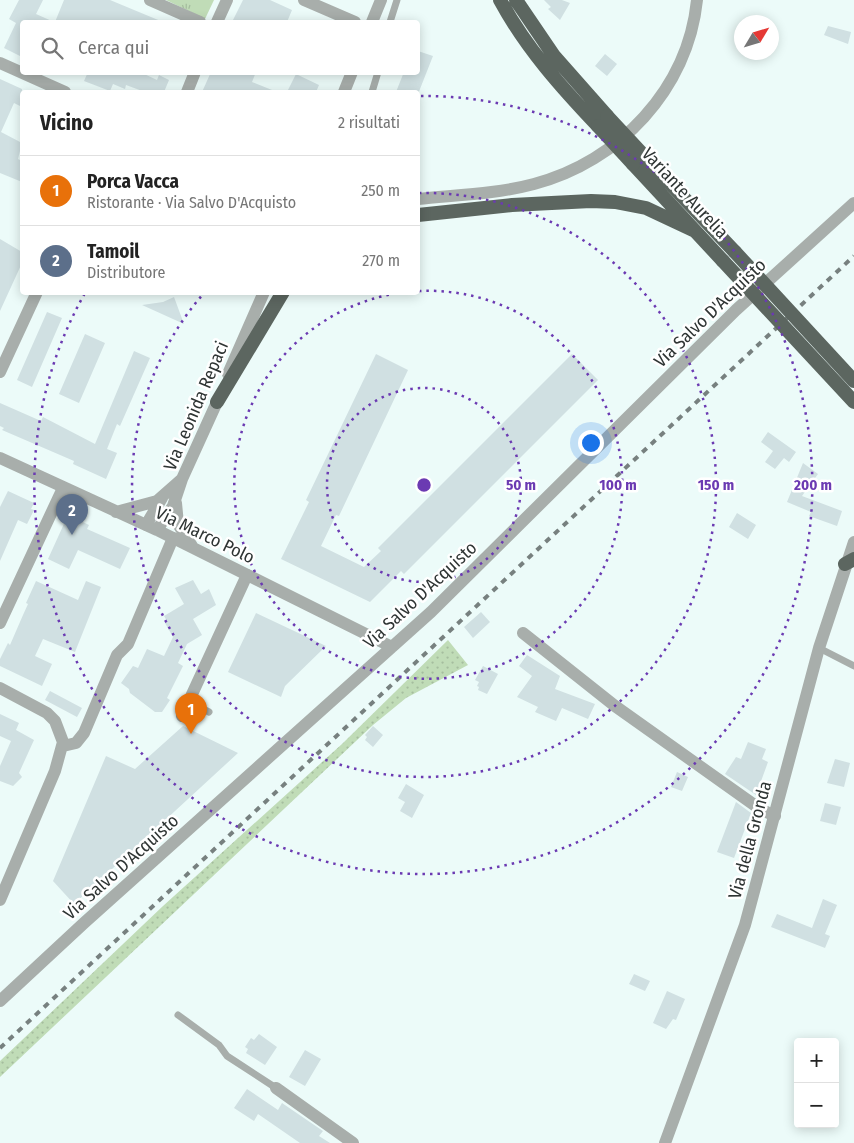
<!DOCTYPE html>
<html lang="it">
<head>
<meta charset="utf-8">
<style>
	body { margin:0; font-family:"Fira Sans Condensed",sans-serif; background:#f6f6f6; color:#222 }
	.controls { position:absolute; right:15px; bottom:15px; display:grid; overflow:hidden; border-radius:5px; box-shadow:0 2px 12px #0003 }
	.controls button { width:45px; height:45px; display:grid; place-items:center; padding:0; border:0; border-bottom:1px solid #e0e0e0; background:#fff; color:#222; font:25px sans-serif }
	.compass { position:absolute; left:734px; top:15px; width:45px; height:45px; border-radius:50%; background:#fff; box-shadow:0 2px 12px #0003; rotate:52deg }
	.you { position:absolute; left:590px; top:442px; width:18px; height:18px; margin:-12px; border:4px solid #fff; border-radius:50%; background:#1a73e8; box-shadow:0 0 0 8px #1a73e833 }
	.badge { display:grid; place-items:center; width:32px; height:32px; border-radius:50%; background:#7c3aed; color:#fff; font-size:16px; font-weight:700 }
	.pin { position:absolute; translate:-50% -41px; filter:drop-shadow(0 1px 2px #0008) }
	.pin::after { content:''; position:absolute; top:26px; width:18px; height:15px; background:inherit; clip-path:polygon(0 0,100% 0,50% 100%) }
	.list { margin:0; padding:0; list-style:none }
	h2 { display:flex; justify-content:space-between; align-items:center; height:65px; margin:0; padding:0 20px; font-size:21px }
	h2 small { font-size:16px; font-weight:400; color:#767676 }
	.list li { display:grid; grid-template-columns:32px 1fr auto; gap:15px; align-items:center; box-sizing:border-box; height:70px; padding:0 20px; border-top:1px solid #e0e0e0 }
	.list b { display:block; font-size:19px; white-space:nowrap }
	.list p { margin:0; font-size:16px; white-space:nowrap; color:#767676 }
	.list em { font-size:16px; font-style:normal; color:#767676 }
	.icon { flex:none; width:28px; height:28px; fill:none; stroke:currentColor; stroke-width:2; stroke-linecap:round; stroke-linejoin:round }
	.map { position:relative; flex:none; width:854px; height:1143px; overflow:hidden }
	.search { position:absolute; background:#fff; box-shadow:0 2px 12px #0003; left:20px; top:20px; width:400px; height:55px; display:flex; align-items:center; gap:12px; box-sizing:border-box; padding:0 18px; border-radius:5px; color:#767676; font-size:19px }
	.panel { position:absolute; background:#fff; box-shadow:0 2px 12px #0003; left:20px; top:90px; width:400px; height:205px; border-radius:5px }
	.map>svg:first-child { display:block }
	.grass { fill:url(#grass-dots) }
	.park { fill:url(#park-tufts) }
	.building { fill:#d0e0e2 }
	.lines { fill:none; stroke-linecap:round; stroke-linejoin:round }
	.service { stroke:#a8aeab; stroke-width:7 }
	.minor { stroke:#a8aeab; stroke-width:12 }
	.tertiary { stroke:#a8aeab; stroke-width:12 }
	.trunk { stroke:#5c6660; stroke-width:14 }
	.rail { stroke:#77807f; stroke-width:4; stroke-dasharray:6 6; stroke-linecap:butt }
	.trunk-bridge { stroke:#5c6660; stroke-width:14 }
	.ring { fill:none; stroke:#6b3ab2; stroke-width:2.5; stroke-dasharray:2.5 5 }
	.labels { text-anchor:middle; stroke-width:5; stroke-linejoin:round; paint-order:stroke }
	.street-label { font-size:18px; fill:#2f3534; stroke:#fff }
	.centre { fill:#6b3ab2; stroke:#fff; stroke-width:2.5 }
	.ring-label { font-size:15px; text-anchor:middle; font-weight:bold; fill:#6b3ab2; stroke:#fff; stroke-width:5; stroke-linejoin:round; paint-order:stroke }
</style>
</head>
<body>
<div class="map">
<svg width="854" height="1143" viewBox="0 0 854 1143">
	<defs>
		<pattern id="grass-dots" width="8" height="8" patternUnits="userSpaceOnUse" patternTransform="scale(1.25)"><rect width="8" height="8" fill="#c0dcb7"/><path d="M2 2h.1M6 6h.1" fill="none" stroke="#a5bd9e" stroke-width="1.8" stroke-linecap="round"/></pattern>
		<pattern id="park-tufts" width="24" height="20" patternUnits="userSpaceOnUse" patternTransform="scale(1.25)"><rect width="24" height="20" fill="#c0dcb7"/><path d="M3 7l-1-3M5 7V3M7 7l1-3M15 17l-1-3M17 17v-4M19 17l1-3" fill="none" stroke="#a5bd9e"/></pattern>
	</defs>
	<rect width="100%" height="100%" fill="#ecfbf9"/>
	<path class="grass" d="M 448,640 L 468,665 L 406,698 L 373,725 L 0,1077 L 0,1061 L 163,906 L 342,744 Z"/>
	<path class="park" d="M 166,0 L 214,0 L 205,19 Z"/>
	<path class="building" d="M 19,0 L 43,0 L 36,14 L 54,22 L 22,22 L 22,57 L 4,48 L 16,23 L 9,19 Z
		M 64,0 L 110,0 L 163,22 L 55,22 Z
		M 243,0 L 270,0 L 292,10 L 287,22 L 232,22 Z
		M 544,0 L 562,0 L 570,3 L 560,20 L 548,9 L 551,7 Z
		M 828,26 L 851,32 L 848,44 L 824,35 Z
		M 418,51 L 433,56 L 418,94 L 418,92 L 396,92 L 404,72 L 418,72 Z
		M 605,54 L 617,64 L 607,76 L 595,66 Z
		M 88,72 L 140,72 L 157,80 L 159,75 L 169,80 L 164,92 L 145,92 L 126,85 L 125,89 L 113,84 L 110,91 L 84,81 Z
		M 211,72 L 256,72 L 252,82 L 277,92 L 202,92 Z
		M 296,74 L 319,85 L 316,92 L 287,92 Z
		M 0,79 L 22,89 L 22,107 L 14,103 L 1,132 L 22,143 L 18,159 L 22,161 L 22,182 L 0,173 Z
		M 0,239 L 22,252 L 22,263 L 0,311 Z
		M 174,297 L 184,324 L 142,305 L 163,302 Z
		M 47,312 L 62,318 L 32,387 L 17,380 Z
		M 85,334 L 105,343 L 79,403 L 59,394 Z
		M 134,351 L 150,358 L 120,426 L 117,424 L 107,449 L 117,453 L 106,479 L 73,464 L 74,461 L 2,430 L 4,428 L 0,426 L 0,403 L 41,421 L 43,417 L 95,444 Z
		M 376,354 L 408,370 L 339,516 L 336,515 L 321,546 L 364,567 L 381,551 L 378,548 L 572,354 L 598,380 L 404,574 L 401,571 L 370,602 L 281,559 L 309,502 L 306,500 Z
		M 768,432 L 796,452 L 789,462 L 784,458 L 775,469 L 765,462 L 773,451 L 761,442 Z
		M 803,463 L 818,474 L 802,496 L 842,511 L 837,526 L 809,516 L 811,512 L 787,502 Z
		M 8,491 L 34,503 L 31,509 L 34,510 L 27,524 L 18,520 L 0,561 L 0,507 Z
		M 737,513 L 756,525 L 748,539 L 729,527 Z
		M 68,515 L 89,525 L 87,529 L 130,548 L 120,569 L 78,550 L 69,569 L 48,559 Z
		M 193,580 L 201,594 L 209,589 L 216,605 L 193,619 L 202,635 L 187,644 L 178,663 L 183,666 L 167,698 L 170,700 L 162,712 L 155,712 L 130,693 L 129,689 L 121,683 L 133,666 L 138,668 L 147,649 L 164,656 L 173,637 L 165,623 L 167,621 L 164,616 L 184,604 L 175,588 Z
		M 36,581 L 78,600 L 86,581 L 101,587 L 75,652 L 43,639 L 35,656 L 52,664 L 42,686 L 0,666 L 0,659 L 8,643 L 10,645 L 23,615 L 28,604 L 26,603 Z
		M 481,612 L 490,622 L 473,638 L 464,627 Z
		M 256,613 L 326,646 L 285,686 L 281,697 L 228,672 Z
		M 527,655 L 560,676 L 555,689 L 595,704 L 588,719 L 562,708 L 556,721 L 535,712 L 538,707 L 517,697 L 532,676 L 519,666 Z
		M 483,666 L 498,674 L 487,694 L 478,690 L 479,687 L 477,686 L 479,682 L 475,680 Z
		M 50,691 L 82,708 L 77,717 L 45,700 Z
		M 0,714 L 19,723 L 16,730 L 34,740 L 19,773 L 22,777 L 13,786 L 0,781 L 0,766 L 11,741 L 0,736 Z
		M 183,726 L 238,753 L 74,904 L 53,881 L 106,756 L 135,769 Z
		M 373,726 L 383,735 L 373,747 L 365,740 L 367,737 L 365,735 Z
		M 748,742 L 766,749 L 762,759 L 768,762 L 756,795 L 725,774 L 736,757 L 741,759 Z
		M 835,759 L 850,763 L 844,787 L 827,783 Z
		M 677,772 L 688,777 L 682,791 L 671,787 Z
		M 406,784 L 424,795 L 412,818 L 400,811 L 405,802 L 398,798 Z
		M 736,802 L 751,813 L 734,858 L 717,852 Z
		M 825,803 L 841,807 L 836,825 L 820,821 Z
		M 823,899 L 837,905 L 825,934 L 830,936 L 825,948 L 771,927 L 777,914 L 812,928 Z
		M 634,974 L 650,981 L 645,991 L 629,984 Z
		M 667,991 L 685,999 L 676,1020 L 673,1019 L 666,1029 L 653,1023 Z
		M 259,1034 L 277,1047 L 265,1065 L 246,1053 L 248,1049 L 245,1047 L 251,1038 L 254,1040 Z
		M 305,1050 L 321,1059 L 305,1086 L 289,1077 Z
		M 247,1089 L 278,1110 L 282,1103 L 323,1131 L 319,1136 L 330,1143 L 300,1143 L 258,1114 L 254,1121 L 234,1108 Z"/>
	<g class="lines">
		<path class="service" d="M 390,22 L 397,0
			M 372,92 L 378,72
			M 819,648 L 854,666
			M 189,702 L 209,712
			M 178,1015 L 219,1045 L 227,1056 L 276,1088"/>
		<path class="minor" d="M 150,0 L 200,22
			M 304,0 L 355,22
			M 217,22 L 227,0
			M 372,22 L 381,0
			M 0,63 L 65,92
			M 187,92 L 195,72
			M 344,92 L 352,72
			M 418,199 C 456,195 497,194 534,184 C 619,162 688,89 697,0
			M 0,372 L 37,292
			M 228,374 L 264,292
			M 0,623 L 63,488
			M 523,633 L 615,706 L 760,809 L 775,816
			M 0,688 L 47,713 L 55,721 L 63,742 L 55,771 L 0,900
			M 182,716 L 247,575
			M 63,746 L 76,743 L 84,733 L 117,655 L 128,644 L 173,538
			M 276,1088 L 353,1143"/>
		<path class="tertiary" d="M 0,458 L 157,530 L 392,647
			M 176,503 L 178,524 L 192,546
			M 116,512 L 157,501 L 182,479
			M 146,525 L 162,498
			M 157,530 L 173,506 L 182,479 L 217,402
			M 0,1001 L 84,923 L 431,612 L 736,310 L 854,203
			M 665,1143 L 745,925 L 819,648 L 854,542"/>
		<path class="trunk" d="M 500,0 C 526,48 561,87 598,126
			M 516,0 L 554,56 L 607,116
			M 647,159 L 735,252
			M 633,164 L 723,261
			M 418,215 L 512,205 L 591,201 L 615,202 L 646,208 L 695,231
			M 217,402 L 283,292
			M 845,564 L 854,559"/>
		<path class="rail" d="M 0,1048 L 854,256"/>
		<path class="trunk-bridge" d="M 607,116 L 647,159
			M 598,126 L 633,164
			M 735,252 L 854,381
			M 723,261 L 854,402"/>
	</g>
	<g class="ring">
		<circle cx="424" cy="485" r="97"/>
		<path d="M419 291A194 194 0 1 1 399 293"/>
		<path d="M419 193A292 292 0 1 1 204 293"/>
		<path d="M421 96A389 389 0 1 1 85 293"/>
	</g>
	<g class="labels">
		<g class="street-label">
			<text transform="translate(685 193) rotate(47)" y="6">Variante Aurelia</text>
			<text transform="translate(710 313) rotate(-44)" y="6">Via Salvo D'Acquisto</text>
			<text transform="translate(196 406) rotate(-67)" y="6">Via Leonida Repaci</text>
			<text transform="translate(205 535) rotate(26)" y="6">Via Marco Polo</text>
			<text transform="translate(420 595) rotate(-43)" y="6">Via Salvo D'Acquisto</text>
			<text transform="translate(750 840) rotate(-75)" y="6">Via della Gronda</text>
			<text transform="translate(121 867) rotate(-42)" y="6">Via Salvo D'Acquisto</text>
		</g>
	</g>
	<circle cx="424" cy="485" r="8" class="centre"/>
	<g class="ring-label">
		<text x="521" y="490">50 m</text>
		<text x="618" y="490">100 m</text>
		<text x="716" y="490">150 m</text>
		<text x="813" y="490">200 m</text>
	</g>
</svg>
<div class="controls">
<button>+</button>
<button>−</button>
</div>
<svg class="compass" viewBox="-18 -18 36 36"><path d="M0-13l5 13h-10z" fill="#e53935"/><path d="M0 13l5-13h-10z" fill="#767676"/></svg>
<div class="you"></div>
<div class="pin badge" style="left:191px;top:734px;background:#e8710a">1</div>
<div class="pin badge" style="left:72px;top:535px;background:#5c6f8a">2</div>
<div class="search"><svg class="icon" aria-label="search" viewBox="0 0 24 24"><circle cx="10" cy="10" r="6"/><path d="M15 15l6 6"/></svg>Cerca qui</div>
<section class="panel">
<h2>Vicino<small>2 risultati</small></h2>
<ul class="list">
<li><span class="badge" style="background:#e8710a">1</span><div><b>Porca Vacca</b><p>Ristorante · Via Salvo D'Acquisto</p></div><em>250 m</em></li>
<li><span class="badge" style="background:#5c6f8a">2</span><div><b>Tamoil</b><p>Distributore</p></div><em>270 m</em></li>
</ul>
</section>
</div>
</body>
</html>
